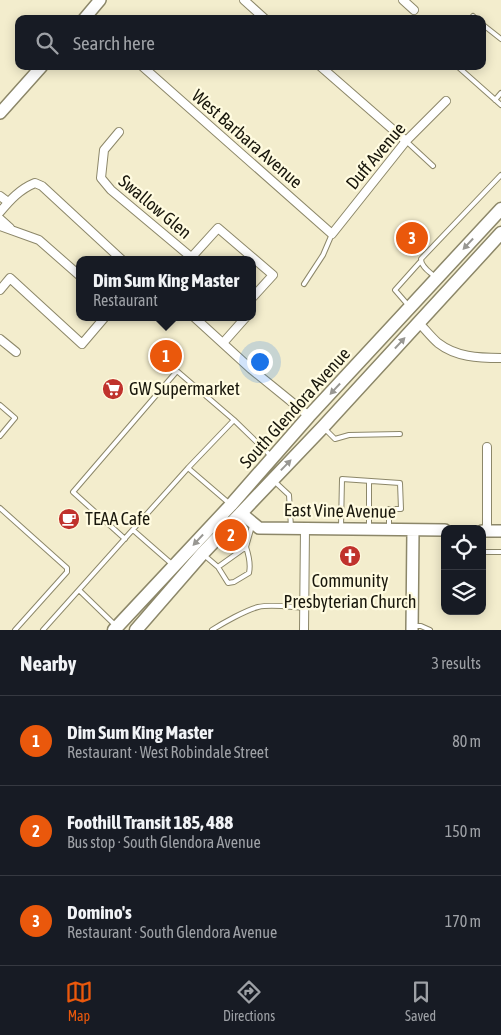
<!DOCTYPE html>
<html lang="en">
<head>
<meta charset="utf-8">
<style>
	body { margin:0; font-family:"Asap Condensed",sans-serif; background:#242831; color:#f1f3f6 }
	.controls { position:absolute; right:15px; bottom:15px; display:grid; overflow:hidden; border-radius:10px; box-shadow:0 2px 12px #0003 }
	.controls button { width:45px; height:45px; display:grid; place-items:center; padding:0; border:0; border-bottom:1px solid #363941; background:#171b24; color:#f1f3f6; font:25px sans-serif }
	.you { position:absolute; left:259px; top:361px; width:18px; height:18px; margin:-12px; border:4px solid #fff; border-radius:50%; background:#1a73e8; box-shadow:0 0 0 8px #1a73e833 }
	.badge { display:grid; place-items:center; width:32px; height:32px; border-radius:50%; background:#ea580c; color:#fff; font-size:16px; font-weight:700 }
	.pin { position:absolute; translate:-50% -50%; border:2px solid #fff; box-shadow:0 1px 5px #0006 }
	.popup { position:absolute; left:76px; top:256px; width:180px; height:65px; box-sizing:border-box; display:grid; place-content:center; border-radius:10px; background:#171b24; filter:drop-shadow(0 1px 4px #0005); font-size:16px; white-space:nowrap; color:#9ea1a6 }
	.popup b { font-size:19px; color:#f1f3f6 }
	.popup::after { content:''; position:absolute; left:50%; top:100%; margin-left:-10px; border:10px solid transparent; border-top-color:#171b24 }
	.list { margin:0; padding:0; list-style:none }
	h2 { display:flex; justify-content:space-between; align-items:center; height:65px; margin:0; padding:0 20px; font-size:21px }
	h2 small { font-size:16px; font-weight:400; color:#9ea1a6 }
	.list li { display:grid; grid-template-columns:32px 1fr auto; gap:15px; align-items:center; box-sizing:border-box; height:90px; padding:0 20px; border-top:1px solid #363941 }
	.list b { display:block; font-size:19px; white-space:nowrap }
	.list p { margin:0; font-size:16px; white-space:nowrap; color:#9ea1a6 }
	.list em { font-size:16px; font-style:normal; color:#9ea1a6 }
	.icon { flex:none; width:28px; height:28px; fill:none; stroke:currentColor; stroke-width:2; stroke-linecap:round; stroke-linejoin:round }
	.map { position:relative; flex:none; width:501px; height:630px; overflow:hidden }
	.search { position:absolute; background:#171b24; box-shadow:0 2px 12px #0003; left:15px; right:15px; top:15px; height:55px; display:flex; align-items:center; gap:12px; box-sizing:border-box; padding:0 18px; border-radius:10px; color:#9ea1a6; font-size:19px }
	.sheet { height:335px; background:#171b24 }
	nav { display:flex; justify-content:space-around; align-items:center; box-sizing:border-box; height:70px; border-top:1px solid #363941; background:#171b24; font-size:14px; color:#9ea1a6 }
	nav a { display:grid; justify-items:center; gap:2px }
	nav .on { color:#ea580c }
	.map>svg:first-child { display:block }
	.lines { fill:none; stroke-linecap:round; stroke-linejoin:round }
	.lane-casing { stroke:#8c8769; stroke-width:6 }
	.street-casing { stroke:#8c8769; stroke-width:10 }
	.secondary-casing { stroke:#8c8769; stroke-width:14 }
	.primary-casing { stroke:#8c8769; stroke-width:15 }
	.lane { stroke:#fff; stroke-width:4 }
	.street { stroke:#fff; stroke-width:8 }
	.secondary { stroke:#fff; stroke-width:11 }
	.primary { stroke:#fff; stroke-width:12 }
	.oneway { fill:#989792 }
	.labels { text-anchor:middle; stroke-width:4.5; stroke-linejoin:round; paint-order:stroke }
	.street-label { font-size:18px; fill:#19170c; stroke:#fffbe0 }
	.poi-label { font-size:18px; fill:#19170c; stroke:#fffbe0; text-anchor:start }
</style>
</head>
<body>
<div class="map">
<svg width="501" height="630" viewBox="0 0 501 630">
	<rect width="100%" height="100%" fill="#f3edcd"/>
	<g class="lines">
		<g class="lane-casing">
			<path id="lane" d="M 473,16 L 476,19
				M 482,24 L 501,39
				M 457,66 L 501,105
				M 495,100 L 501,93
				M 406,141 L 433,166
				M 435,277 C 430,272 421,267 421,259 L 501,175
				M 304,284 L 323,255 L 332,234
				M 408,305 L 395,290 L 420,262
				M 0,405 L 15,418 L 0,436
				M 324,428 L 335,439 L 349,435 L 400,434
				M 188,468 L 230,504
				M 274,481 L 289,495 L 291,527
				M 0,508 L 67,568 L 67,572 L 15,630
				M 341,527 L 342,479 L 400,483 L 401,509 L 389,509 L 389,527
				M 369,529 L 369,481
				M 133,530 L 173,565
				M 125,539 L 73,492 L 177,371 L 234,420 L 271,456
				M 482,552 L 501,552
				M 204,555 L 218,567 L 246,547 L 252,526
				M 218,567 L 228,583 L 234,582 L 249,573 C 251,564 249,556 246,547
				M 79,590 L 115,625
				M 414,626 L 421,626 L 430,630
				M 43,630 L 188,468 L 234,420
				M 212,630 C 223,623 246,610 258,607 C 272,604 289,607 304,608"/>
		</g>
		<g class="street-casing">
			<path id="street" d="M 244,0 L 265,19
				M 403,0 L 414,10
				M 142,66 L 332,234 L 406,141 L 446,101
				M 320,66 L 406,141
				M 119,132 L 104,150 L 101,178 L 111,190 L 191,257
				M 0,196 L 8,202
				M 0,212 C 10,200 20,189 35,183 L 42,186 L 122,260
				M 0,219 L 10,228
				M 0,226 L 39,240 L 80,276
				M 189,260 L 218,228 L 273,275 L 252,298
				M 0,290 L 10,278 L 82,344 L 105,317
				M 194,317 L 251,369 L 309,416
				M 419,323 C 425,329 431,337 438,343 C 456,357 478,358 501,358
				M 0,339 L 16,352
				M 223,343 L 246,317
				M 487,531 L 487,447
				M 304,630 L 305,528"/>
		</g>
		<g class="secondary-casing">
			<path id="secondary" d="M 84,19 L 100,0
				M 0,113 L 42,66
				M 241,513 L 259,528 L 445,530
				M 482,531 L 501,531
				M 412,630 L 413,530"/>
		</g>
		<g class="primary-casing">
			<path id="primary" d="M 114,630 L 231,505 L 309,416 L 501,209
				M 136,630 L 202,554 L 323,427 L 501,233"/>
		</g>
		<use href="#lane" class="lane"/>
		<use href="#street" class="street"/>
		<use href="#secondary" class="secondary"/>
		<use href="#primary" class="primary"/>
	</g>
	<defs><path id="oneway-solid" d="M-6-.8H1V-3.2L6.5 0L1 3.2V.8H-6Z" transform="scale(1.25)"/></defs>
	<g class="oneway">
		<use href="#oneway-solid" transform="translate(468 244) rotate(133)"/>
		<use href="#oneway-solid" transform="translate(400 343) rotate(-47)"/>
		<use href="#oneway-solid" transform="translate(335 389) rotate(133)"/>
		<use href="#oneway-solid" transform="translate(286 465) rotate(-46)"/>
		<use href="#oneway-solid" transform="translate(198 540) rotate(133)"/>
	</g>
	<defs>
		<g id="supermarket-disc" transform="scale(1.125)"><circle r="9.5" fill="#c0322c" stroke="#fffbe0"/><path d="M-6-5.5h2.5l.6 2H6L4.5 2H-2.5L-4.4-4H-6ZM-1.5 3.2a1.3 1.3 0 1 0 .1 0ZM3 3.2a1.3 1.3 0 1 0 .1 0Z" fill="#fff"/></g>
		<g id="cafe-disc" transform="scale(1.125)"><circle r="9.5" fill="#c0322c" stroke="#fffbe0"/><path d="M-5.5-4.5H6V0H3Q3 3.5 0 3.5H-2.5Q-5.5 3.5-5.5 0ZM3-3.2v2h1.7v-2ZM-6 4.5H4V6H-6Z" fill="#fff"/></g>
		<g id="church-disc" transform="scale(1.125)"><circle r="9.5" fill="#c0322c" stroke="#fffbe0"/><path d="M-1.2-6h2.4v3.5h3.3v2.4h-3.3V6h-2.4V-.1h-3.3v-2.4h3.3Z" fill="#fff"/></g>
	</defs>
	<g fill-rule="evenodd">
		<use href="#supermarket-disc" x="113" y="389"/>
		<use href="#cafe-disc" x="69" y="519"/>
		<use href="#church-disc" x="350" y="556"/>
	</g>
	<g class="labels">
		<g class="street-label">
			<text transform="translate(247 139) rotate(41)" y="6">West Barbara Avenue</text>
			<text transform="translate(376 156) rotate(-50)" y="6">Duff Avenue</text>
			<text transform="translate(155 207) rotate(40)" y="6">Swallow Glen</text>
			<text transform="translate(295 408) rotate(-48)" y="6">South Glendora Avenue</text>
			<text transform="translate(340 511) rotate(1)" y="6">East Vine Avenue</text>
		</g>
		<g class="poi-label">
			<text x="129" y="395">GW Supermarket</text>
			<text x="85" y="525">TEAA Cafe</text>
			<text x="350" y="587" text-anchor="middle">Community<tspan x="350" dy="21">Presbyterian Church</tspan></text>
		</g>
	</g>
</svg>
<div class="controls">
<button><svg class="icon" aria-label="locate" viewBox="0 0 24 24"><circle cx="12" cy="12" r="6"/><path d="M12 2v4M12 18v4M2 12h4M18 12h4"/></svg></button>
<button><svg class="icon" aria-label="layers" viewBox="0 0 24 24"><path d="M12 4l9 5-9 5-9-5zM3 14l9 5 9-5"/></svg></button>
</div>
<div class="you"></div>
<div class="pin badge" style="left:166px;top:356px">1</div>
<div class="popup"><b>Dim Sum King Master</b>Restaurant</div>
<div class="pin badge" style="left:231px;top:535px">2</div>
<div class="pin badge" style="left:412px;top:238px">3</div>
<div class="search"><svg class="icon" aria-label="search" viewBox="0 0 24 24"><circle cx="10" cy="10" r="6"/><path d="M15 15l6 6"/></svg>Search here</div>
</div>
<section class="sheet">
<h2>Nearby<small>3 results</small></h2>
<ul class="list">
<li><span class="badge">1</span><div><b>Dim Sum King Master</b><p>Restaurant · West Robindale Street</p></div><em>80 m</em></li>
<li><span class="badge">2</span><div><b>Foothill Transit 185, 488</b><p>Bus stop · South Glendora Avenue</p></div><em>150 m</em></li>
<li><span class="badge">3</span><div><b>Domino's</b><p>Restaurant · South Glendora Avenue</p></div><em>170 m</em></li>
</ul>
</section>
<nav>
<a class="on"><svg class="icon" aria-label="map" viewBox="0 0 24 24"><path d="M3 6l6-2 6 2 6-2v14l-6 2-6-2-6 2zM9 4v14M15 6v14"/></svg>Map</a>
<a><svg class="icon" aria-label="directions" viewBox="0 0 24 24"><path d="M12 3l9 9-9 9-9-9zM9 14v-3h6M13 9l2 2-2 2"/></svg>Directions</a>
<a><svg class="icon" aria-label="saved" viewBox="0 0 24 24"><path d="M7 4h10v16l-5-4-5 4z"/></svg>Saved</a>
</nav>
</body>
</html>
